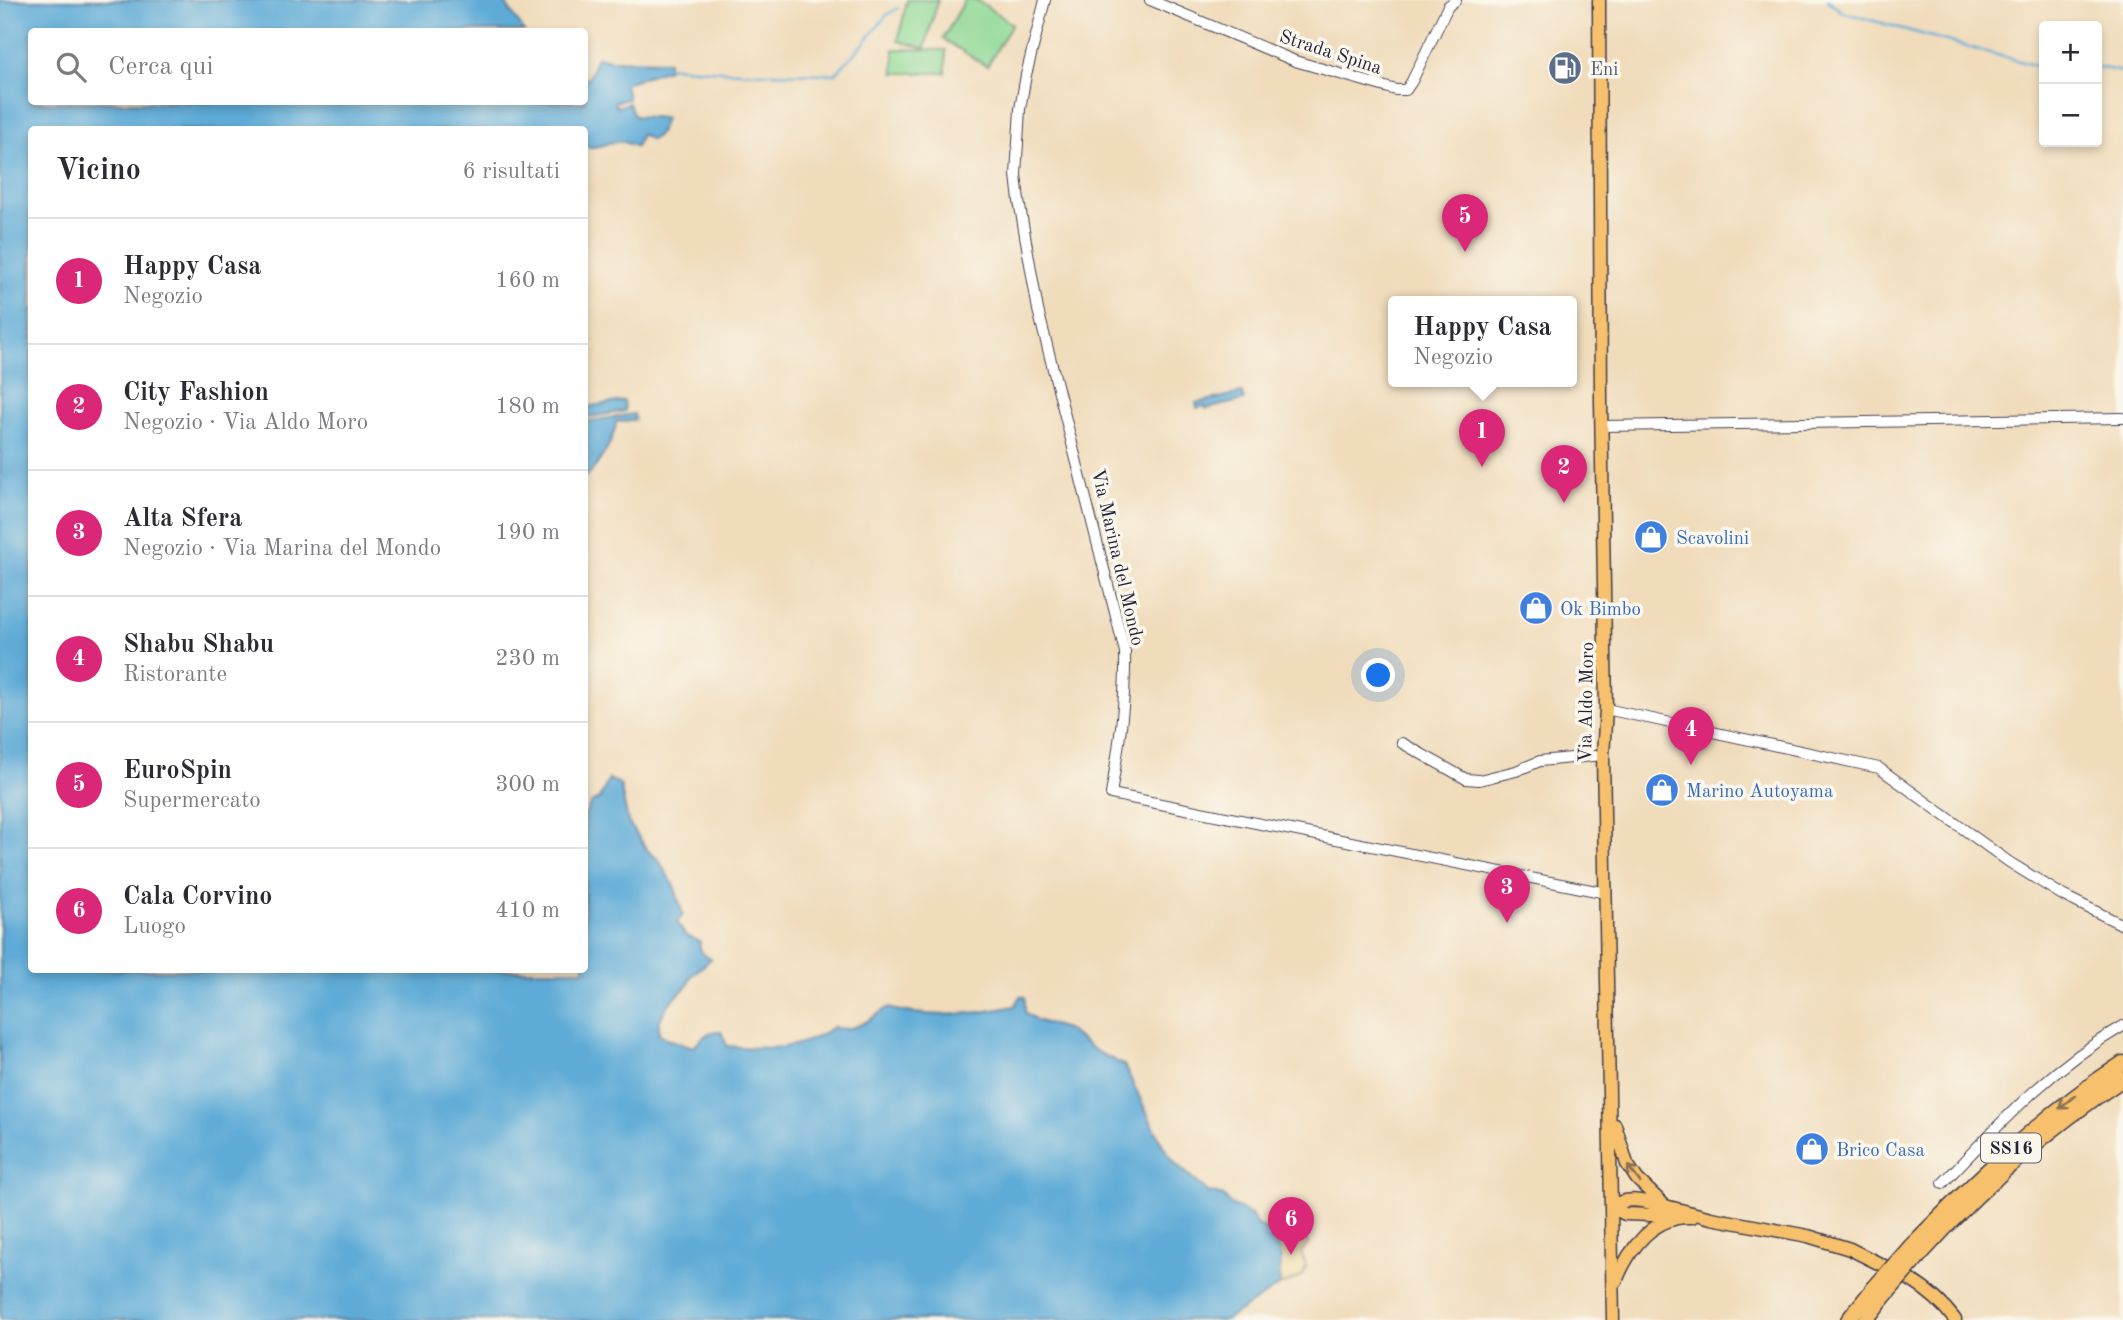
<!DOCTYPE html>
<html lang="it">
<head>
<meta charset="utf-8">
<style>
	body { margin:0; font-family:"Old Standard TT",serif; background:#f2f2f3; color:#2b2b33 }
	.controls { position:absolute; right:21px; top:21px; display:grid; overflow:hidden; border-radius:7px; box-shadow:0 4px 10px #0003 }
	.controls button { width:63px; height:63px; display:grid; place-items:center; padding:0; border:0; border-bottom:2px solid #e1e1e2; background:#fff; color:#2b2b33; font:35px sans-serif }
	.you { position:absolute; left:1379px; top:676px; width:24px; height:24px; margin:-18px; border:5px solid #fff; border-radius:50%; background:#1a73e8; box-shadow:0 0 0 10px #1a73e833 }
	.badge { display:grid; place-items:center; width:46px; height:46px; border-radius:50%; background:#db2777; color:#fff; font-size:23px; font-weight:700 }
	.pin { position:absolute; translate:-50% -58px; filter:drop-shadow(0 2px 4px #0008) }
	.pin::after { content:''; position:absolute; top:37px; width:24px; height:21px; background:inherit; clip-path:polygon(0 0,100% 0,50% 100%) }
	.popup { position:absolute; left:1388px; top:296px; width:189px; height:91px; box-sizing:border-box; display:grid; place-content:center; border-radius:7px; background:#fff; filter:drop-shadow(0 2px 5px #0005); font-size:23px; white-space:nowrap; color:#7c7c81 }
	.popup b { font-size:26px; color:#2b2b33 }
	.popup::after { content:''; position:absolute; left:50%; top:100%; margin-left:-14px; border:14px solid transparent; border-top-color:#fff }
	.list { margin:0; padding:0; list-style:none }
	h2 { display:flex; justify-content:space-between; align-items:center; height:91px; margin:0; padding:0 28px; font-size:30px }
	h2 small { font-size:23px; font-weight:400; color:#7c7c81 }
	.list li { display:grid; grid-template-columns:46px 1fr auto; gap:21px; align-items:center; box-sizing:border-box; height:126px; padding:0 28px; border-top:2px solid #e1e1e2 }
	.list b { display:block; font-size:26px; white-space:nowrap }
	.list p { margin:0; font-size:23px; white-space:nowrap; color:#7c7c81 }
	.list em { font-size:23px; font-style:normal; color:#7c7c81 }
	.icon { flex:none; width:38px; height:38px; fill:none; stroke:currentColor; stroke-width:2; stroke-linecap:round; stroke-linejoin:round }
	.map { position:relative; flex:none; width:2123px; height:1320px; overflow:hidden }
	.search { position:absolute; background:#fff; box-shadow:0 4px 10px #0003; left:28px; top:28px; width:560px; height:77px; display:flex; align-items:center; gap:18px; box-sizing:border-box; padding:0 24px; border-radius:7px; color:#7c7c81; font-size:26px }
	.panel { position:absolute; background:#fff; box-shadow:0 4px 10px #0003; left:28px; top:126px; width:560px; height:847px; border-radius:7px }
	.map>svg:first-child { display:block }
	.green { fill:#8ed894; stroke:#587d68; stroke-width:2 }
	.sand { fill:#eeda9e; stroke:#887e6c; stroke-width:2 }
	.water { fill:#5fabd7; stroke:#406689; stroke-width:2 }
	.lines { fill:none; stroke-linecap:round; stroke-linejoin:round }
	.stream { stroke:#5fabd7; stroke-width:2.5 }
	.minor-casing { stroke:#413e4e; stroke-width:12 }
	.major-casing { stroke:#413e4e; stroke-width:15 }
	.highway-casing { stroke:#413e4e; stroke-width:17 }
	.minor { stroke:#fff; stroke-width:10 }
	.major { stroke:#f7c06c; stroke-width:12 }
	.highway { stroke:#f7c06c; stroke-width:14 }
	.highway-bridge-casing { stroke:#413e4e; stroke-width:17; stroke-linecap:butt }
	.highway-bridge { stroke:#f7c06c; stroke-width:14 }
	.oneway { stroke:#8c7154 }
	.labels { text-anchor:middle; stroke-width:7; stroke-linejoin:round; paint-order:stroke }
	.shield { fill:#fbf7ec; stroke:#636270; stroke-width:2 }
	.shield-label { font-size:18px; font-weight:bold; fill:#22223b }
	.street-label { font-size:19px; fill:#22223b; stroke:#fbf7ec }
	.service-label { font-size:19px; fill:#4e5e75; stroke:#fbf7ec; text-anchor:start }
	.shop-label { font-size:19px; fill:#366cbe; stroke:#fbf7ec; text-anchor:start }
</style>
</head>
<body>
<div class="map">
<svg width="2123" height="1320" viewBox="0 0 2123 1320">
	<rect width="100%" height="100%" fill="#fbf7ec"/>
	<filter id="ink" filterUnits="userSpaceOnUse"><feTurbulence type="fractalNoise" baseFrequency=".0143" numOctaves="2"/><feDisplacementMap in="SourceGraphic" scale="14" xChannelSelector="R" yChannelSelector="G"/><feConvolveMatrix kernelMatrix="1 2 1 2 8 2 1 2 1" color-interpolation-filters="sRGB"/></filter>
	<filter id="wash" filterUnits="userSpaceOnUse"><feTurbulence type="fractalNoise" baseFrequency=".00686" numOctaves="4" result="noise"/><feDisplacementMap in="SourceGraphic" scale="28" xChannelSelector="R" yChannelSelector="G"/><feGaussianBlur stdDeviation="1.57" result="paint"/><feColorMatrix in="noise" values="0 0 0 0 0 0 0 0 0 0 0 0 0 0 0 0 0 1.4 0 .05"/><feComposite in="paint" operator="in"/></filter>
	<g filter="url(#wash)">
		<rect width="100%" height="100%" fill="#f0dcbb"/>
		<path class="green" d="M 907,0 L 938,0 L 925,48 L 898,41 Z
			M 965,0 L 977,0 L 1012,24 L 987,66 L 943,39 Z
			M 894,49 L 946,50 L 946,73 L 894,73 Z"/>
		<path class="sand" d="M 1268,1227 L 1281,1228 L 1285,1234 L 1293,1236 L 1302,1231 L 1308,1244 L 1301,1252 L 1306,1266 L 1303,1276 L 1279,1286 L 1281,1259 L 1263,1229 Z"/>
		<path class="water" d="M 0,0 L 503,0 L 524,31 L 32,32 L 32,102 L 584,102 L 585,78 L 588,79 L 597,57 L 610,60 L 668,61 L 668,69 L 625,83 L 628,99 L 614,102 L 617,107 L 629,103 L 634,116 L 665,118 L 659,134 L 651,140 L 641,134 L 636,147 C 611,133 606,150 585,147 L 584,130 L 537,129 L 533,126 L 523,130 L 32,130 L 32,970 L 584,970 L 585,815 L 591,803 L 599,799 L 609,779 L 620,784 L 628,822 L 649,852 L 658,859 L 675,888 L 683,915 L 677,922 L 685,935 L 700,942 C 699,952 703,955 711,959 L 691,976 L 688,985 L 666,1007 L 659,1022 L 659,1033 L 667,1039 L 694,1047 C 703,1037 707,1031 721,1031 L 727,1046 C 767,1049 799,1052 833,1027 C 853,1034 871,1019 887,1008 C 929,1019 972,1015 1015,1006 L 1020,996 L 1025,997 L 1025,1012 L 1036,1020 L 1066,1029 L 1097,1052 L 1124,1065 L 1162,1144 L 1175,1163 L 1208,1192 L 1224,1196 L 1229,1203 L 1251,1215 L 1256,1224 L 1276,1236 L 1281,1259 L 1279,1286 L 1226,1320 L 0,1320 Z
			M 1242,393 L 1244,400 L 1206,409 L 1205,406 L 1197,408 L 1196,403 Z
			M 624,401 L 625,411 L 585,418 L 585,407 Z
			M 634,414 L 635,420 L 616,422 C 615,438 598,468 585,477 L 585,422 Z"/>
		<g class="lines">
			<path class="stream" d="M 1828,0 L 1842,12 L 2044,68
				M 668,66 C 724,73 779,74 835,74 L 865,42 L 887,15 L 898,8
				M 2097,67 L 2123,72"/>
		</g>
	</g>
	<g filter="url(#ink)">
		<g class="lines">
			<g class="minor-casing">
				<path id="minor" d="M 1045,0 L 1026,75 L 1020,109 L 1016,175 L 1019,201 L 1038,310 L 1125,652 C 1126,701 1119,746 1111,794 L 1606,893
					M 1150,0 L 1295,61 L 1396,90 L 1406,90 L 1412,81 L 1448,6 L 1456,0
					M 1602,426 L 2123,418
					M 1606,709 L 1879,768 L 2009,862 L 2064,896 L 2123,925
					M 1402,743 L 1466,779 L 1479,780 L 1516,771 L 1540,761 L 1603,755
					M 1943,1183 C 2002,1121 2049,1069 2123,1026"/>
			</g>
			<g class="major-casing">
				<path id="major" d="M 1599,0 L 1601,401 L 1606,709 L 1603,755 L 1613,1320
					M 1615,1125 L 1627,1164 L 1637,1179 L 1665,1206 L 1711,1218 L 1808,1236 L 1850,1249 L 1884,1266
					M 1665,1206 C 1645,1202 1628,1195 1611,1207 L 1625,1214 L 1677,1216
					M 1909,1279 C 1927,1290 1942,1302 1955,1320
					M 1616,1281 C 1629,1249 1653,1215 1692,1217"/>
			</g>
			<g class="highway-casing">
				<path id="highway" d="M 1910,1247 C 1976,1179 2044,1114 2123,1063
					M 1921,1254 C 1980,1188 2049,1128 2123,1079
					M 1848,1320 L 1872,1290
					M 1866,1320 L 1883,1298"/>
			</g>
			<use href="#minor" class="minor"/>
			<use href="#major" class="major"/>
			<use href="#highway" class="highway"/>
			<g class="highway-bridge-casing">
				<path id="highway-bridge" d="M 1872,1290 L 1910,1247
					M 1883,1298 L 1921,1254"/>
			</g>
			<use href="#highway-bridge" class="highway-bridge"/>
		</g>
		<defs><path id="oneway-shaft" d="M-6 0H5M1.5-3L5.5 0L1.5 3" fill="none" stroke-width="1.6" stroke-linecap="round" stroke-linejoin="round" transform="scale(1.75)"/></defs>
		<g class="oneway">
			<use href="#oneway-shaft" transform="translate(2067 1102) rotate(141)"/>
			<use href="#oneway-shaft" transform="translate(1634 1174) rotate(-126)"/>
		</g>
	</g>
	<defs>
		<g id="fuel-disc" transform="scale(1.75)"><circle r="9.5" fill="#5c6f8a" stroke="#fbf7ec"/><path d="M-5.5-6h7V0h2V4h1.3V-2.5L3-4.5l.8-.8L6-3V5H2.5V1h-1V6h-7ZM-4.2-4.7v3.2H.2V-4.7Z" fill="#fff"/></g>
		<g id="shop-disc" transform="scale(1.75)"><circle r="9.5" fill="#3f7fe0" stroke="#fbf7ec"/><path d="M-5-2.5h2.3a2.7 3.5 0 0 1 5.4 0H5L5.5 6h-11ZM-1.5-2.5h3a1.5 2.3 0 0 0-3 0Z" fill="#fff"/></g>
	</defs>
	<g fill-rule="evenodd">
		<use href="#fuel-disc" x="1565" y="68"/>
		<use href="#shop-disc" x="1651" y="537"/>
		<use href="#shop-disc" x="1536" y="608"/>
		<use href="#shop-disc" x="1662" y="790"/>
		<use href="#shop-disc" x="1812" y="1149"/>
	</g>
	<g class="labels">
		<rect class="shield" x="1981" y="1133.5" width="60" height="29" rx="5"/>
		<g class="shield-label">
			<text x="2011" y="1154">SS16</text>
		</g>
		<g class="street-label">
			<text transform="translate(1331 51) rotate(18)" y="7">Strada Spina</text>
			<text transform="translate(1119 557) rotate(77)" y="7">Via Marina del Mondo</text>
			<text transform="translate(1585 702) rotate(-89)" y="7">Via Aldo Moro</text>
		</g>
		<g class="service-label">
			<text x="1590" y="75">Eni</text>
		</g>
		<g class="shop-label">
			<text x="1676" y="544">Scavolini</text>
			<text x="1560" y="615">Ok Bimbo</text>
			<text x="1686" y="797">Marino Autoyama</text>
			<text x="1836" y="1156">Brico Casa</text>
		</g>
	</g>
</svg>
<div class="controls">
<button>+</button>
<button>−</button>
</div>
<div class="you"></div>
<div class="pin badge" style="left:1482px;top:467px">1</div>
<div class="popup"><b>Happy Casa</b>Negozio</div>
<div class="pin badge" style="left:1564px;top:503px">2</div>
<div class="pin badge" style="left:1507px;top:923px">3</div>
<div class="pin badge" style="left:1691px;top:765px">4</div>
<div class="pin badge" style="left:1465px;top:252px">5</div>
<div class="pin badge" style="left:1291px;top:1255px">6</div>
<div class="search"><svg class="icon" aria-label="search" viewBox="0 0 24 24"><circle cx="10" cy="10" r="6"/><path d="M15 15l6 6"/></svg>Cerca qui</div>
<section class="panel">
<h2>Vicino<small>6 risultati</small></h2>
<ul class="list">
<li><span class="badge">1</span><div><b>Happy Casa</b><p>Negozio</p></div><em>160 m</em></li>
<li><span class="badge">2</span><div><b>City Fashion</b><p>Negozio · Via Aldo Moro</p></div><em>180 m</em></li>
<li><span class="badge">3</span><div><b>Alta Sfera</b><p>Negozio · Via Marina del Mondo</p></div><em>190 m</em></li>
<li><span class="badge">4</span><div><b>Shabu Shabu</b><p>Ristorante</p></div><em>230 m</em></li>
<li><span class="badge">5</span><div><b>EuroSpin</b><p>Supermercato</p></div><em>300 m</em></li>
<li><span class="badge">6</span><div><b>Cala Corvino</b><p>Luogo</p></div><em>410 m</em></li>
</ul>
</section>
</div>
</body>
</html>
